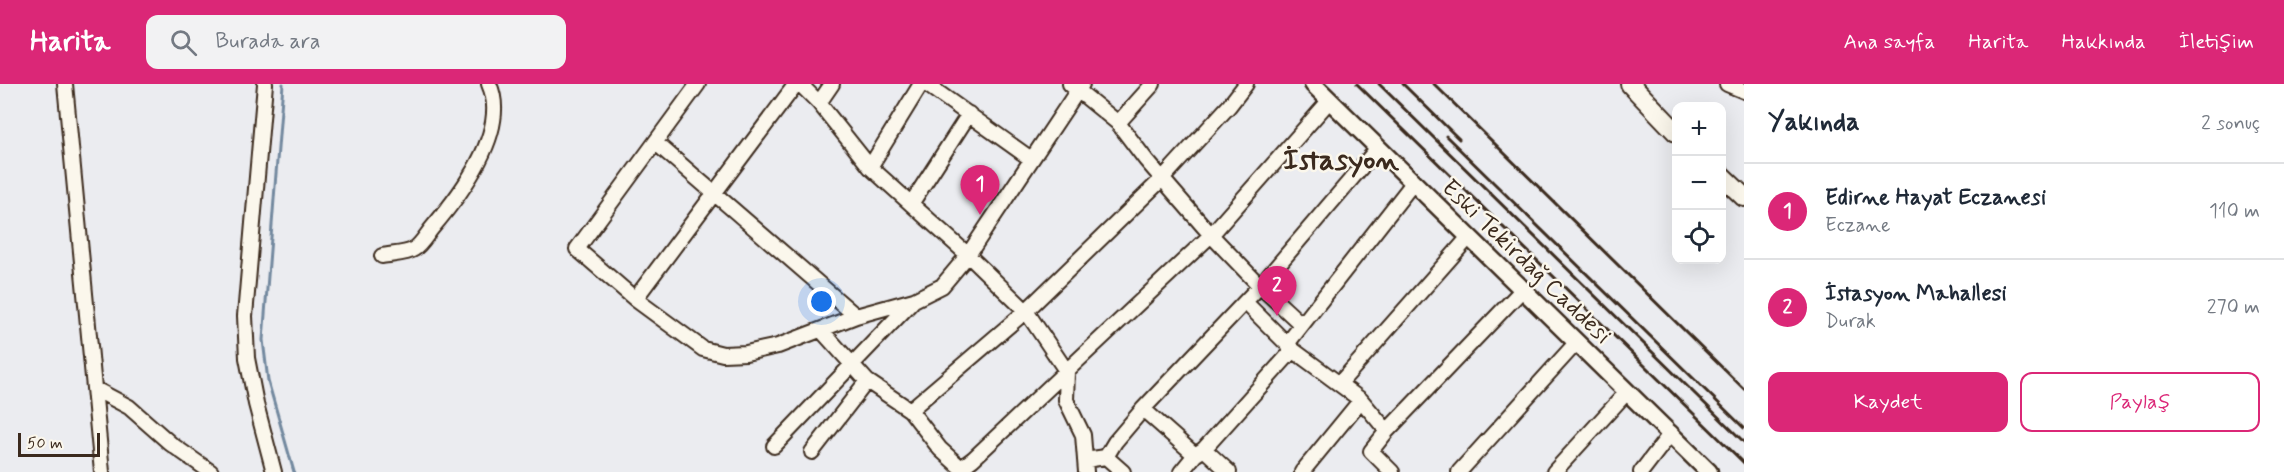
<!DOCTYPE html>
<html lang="tr">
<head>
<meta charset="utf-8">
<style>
	body { margin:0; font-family:Mynerve,sans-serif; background:#f2f2f3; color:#1f2937 }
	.controls { position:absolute; right:18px; top:18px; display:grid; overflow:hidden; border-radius:12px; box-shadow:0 6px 24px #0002 }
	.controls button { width:54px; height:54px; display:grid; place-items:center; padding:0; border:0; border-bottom:2px solid #e0e1e3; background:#fff; color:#1f2937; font:30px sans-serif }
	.scale { position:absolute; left:18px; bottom:15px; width:82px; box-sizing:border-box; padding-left:6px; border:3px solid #3b2a1e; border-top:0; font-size:16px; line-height:21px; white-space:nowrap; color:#3b2a1e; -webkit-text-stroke:4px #fbf7ec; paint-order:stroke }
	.you { position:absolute; left:822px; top:218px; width:21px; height:21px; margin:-15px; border:4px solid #fff; border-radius:50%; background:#1a73e8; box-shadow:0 0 0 9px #1a73e833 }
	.badge { display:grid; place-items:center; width:39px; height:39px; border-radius:50%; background:#db2777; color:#fff; font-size:20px; font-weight:700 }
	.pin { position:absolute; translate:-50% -50px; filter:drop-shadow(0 2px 3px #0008) }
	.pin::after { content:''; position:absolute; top:32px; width:21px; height:18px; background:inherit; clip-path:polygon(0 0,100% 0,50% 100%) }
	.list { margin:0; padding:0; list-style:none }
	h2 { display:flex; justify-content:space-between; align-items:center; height:78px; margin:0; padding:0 24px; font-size:26px }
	h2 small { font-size:20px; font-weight:400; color:#747a83 }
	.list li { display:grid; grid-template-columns:39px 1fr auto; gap:18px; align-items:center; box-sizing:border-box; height:96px; padding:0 24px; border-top:2px solid #e0e1e3 }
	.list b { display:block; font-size:22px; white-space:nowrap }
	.list p { margin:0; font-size:20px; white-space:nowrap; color:#747a83 }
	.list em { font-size:20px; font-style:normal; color:#747a83 }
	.actions { display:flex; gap:12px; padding:18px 24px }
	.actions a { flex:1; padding:14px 0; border:2px solid #db2777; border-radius:12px; text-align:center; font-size:21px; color:#db2777 }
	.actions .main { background:#db2777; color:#fff }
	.icon { flex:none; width:33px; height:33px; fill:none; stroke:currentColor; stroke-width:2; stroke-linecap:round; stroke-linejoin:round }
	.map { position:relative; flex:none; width:1744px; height:388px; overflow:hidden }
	header { display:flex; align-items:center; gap:36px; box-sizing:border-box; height:84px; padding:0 30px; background:#db2777; color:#fff }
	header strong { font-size:28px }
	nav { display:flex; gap:33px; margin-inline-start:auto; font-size:21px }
	.search { width:420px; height:54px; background:#f2f2f3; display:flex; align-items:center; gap:15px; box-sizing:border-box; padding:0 21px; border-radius:12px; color:#747a83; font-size:22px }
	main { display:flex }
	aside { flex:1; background:#fff }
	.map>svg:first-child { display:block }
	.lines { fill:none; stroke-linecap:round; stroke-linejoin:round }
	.stream { stroke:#73899f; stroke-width:3 }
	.minor-casing { stroke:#3b2a1e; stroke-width:18 }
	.tertiary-casing { stroke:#3b2a1e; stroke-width:21 }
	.secondary-casing { stroke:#3b2a1e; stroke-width:22 }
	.minor { stroke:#fbf7ec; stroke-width:14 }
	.tertiary { stroke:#fbf7ec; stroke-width:16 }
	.secondary { stroke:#fbf7ec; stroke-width:18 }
	.rail { stroke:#3b2a1e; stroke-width:3 }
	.labels { text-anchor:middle; stroke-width:5; stroke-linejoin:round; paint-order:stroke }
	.street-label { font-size:24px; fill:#3b2a1e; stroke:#fbf7ec }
	.district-label { font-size:30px; font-weight:bold; fill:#3b2a1e; stroke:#fbf7ec }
</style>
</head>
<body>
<header>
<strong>Harita</strong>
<div class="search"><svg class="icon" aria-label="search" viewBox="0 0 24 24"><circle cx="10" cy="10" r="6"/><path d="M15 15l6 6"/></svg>Burada ara</div>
<nav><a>Ana sayfa</a><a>Harita</a><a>Hakkında</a><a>İletişim</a></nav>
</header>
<main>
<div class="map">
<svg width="1744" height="388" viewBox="0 0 1744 388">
	<rect width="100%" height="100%" fill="#ebecf0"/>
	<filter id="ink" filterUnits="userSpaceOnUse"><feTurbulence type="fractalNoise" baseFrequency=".0167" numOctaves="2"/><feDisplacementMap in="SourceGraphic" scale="12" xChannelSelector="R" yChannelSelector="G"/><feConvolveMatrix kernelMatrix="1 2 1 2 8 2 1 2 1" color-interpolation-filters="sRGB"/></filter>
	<g filter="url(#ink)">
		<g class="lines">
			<path class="stream" d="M 283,0 L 263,256 L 268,297 L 294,388"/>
			<g class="minor-casing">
				<path id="minor" d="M 65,0 L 102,388
					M 265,0 L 245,232 L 247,274 L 256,320 L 274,388
					M 698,0 L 577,165 L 635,215 L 703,265 L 723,270 L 746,269 L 778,262 L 856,232 L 914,216 L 942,202 L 968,171 L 1082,0
					M 800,0 L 819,19 L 870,83 L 968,171 L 1026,227 L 1067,288 L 1066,316 L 1083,351 L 1086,388
					M 926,0 L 1031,75
					M 1070,0 L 1118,39 L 1146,76 L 1211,151 L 1260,202 L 1301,240
					M 1727,0 L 1744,7
					M 819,19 L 832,0
					M 1118,39 L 1153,0
					M 656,59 L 856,232
					M 870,83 L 921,0
					M 911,120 L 969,30
					M 382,172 C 391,170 407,170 414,165 C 421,161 427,150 432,144 C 461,110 510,46 489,0
					M 635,215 L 796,0
					M 1246,219 L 1293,266 L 1361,316 L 1387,347
					M 822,247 L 867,297 L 910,326 L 940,365 L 961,384 L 973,375 L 1211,151 L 1330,16
					M 1287,260 L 1413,99
					M 1340,299 L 1469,153
					M 95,305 L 129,323 L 171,360 L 211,388
					M 1143,325 L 1195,371
					M 910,326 L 1026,227 L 1163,94 L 1229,22 L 1246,0
					M 774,362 L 912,218
					M 1204,365 L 1229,388
					M 812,368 L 867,297
					M 1106,373 L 1123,388
					M 1085,376 L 1106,373 L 1115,358 L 1143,325 L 1260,202 L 1377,65
					M 1181,388 L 1195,371 L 1204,365 L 1293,266
					M 1302,388 L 1361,316
					M 1392,388 L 1371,367 L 1387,347 L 1523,205
					M 1459,388 L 1577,258
					M 1554,388 L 1627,308
					M 1641,388 L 1671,349"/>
			</g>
			<g class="tertiary-casing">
				<path id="tertiary" d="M 1313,0 L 1709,388"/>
			</g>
			<g class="secondary-casing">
				<path id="secondary" d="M 1630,0 L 1676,48
					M 1722,92 L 1744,113"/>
			</g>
			<use href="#minor" class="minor"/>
			<use href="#tertiary" class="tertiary"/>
			<use href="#secondary" class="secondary"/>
			<path class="rail" d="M 1357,0 L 1744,379
				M 1379,0 L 1744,358
				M 1403,0 L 1459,55
				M 1434,0 L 1744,305
				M 1446,52 L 1744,344"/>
		</g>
	</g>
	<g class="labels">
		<g class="street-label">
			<text transform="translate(1527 177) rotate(44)" y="8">Eski Tekirdağ Caddesi</text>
		</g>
		<g class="district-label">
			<text x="1341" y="85">İstasyon</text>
		</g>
	</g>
</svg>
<div class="controls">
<button>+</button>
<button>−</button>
<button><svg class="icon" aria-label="locate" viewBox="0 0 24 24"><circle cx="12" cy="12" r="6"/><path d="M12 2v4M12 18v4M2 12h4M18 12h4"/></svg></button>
</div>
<div class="scale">50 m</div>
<div class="you"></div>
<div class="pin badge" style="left:980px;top:131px">1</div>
<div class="pin badge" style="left:1277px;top:232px">2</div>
</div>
<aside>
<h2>Yakında<small>2 sonuç</small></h2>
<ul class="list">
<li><span class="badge">1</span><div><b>Edirne Hayat Eczanesi</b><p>Eczane</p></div><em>110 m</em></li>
<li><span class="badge">2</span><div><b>İstasyon Mahallesi</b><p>Durak</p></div><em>270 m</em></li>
</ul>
<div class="actions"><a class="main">Kaydet</a><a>Paylaş</a></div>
</aside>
</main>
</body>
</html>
